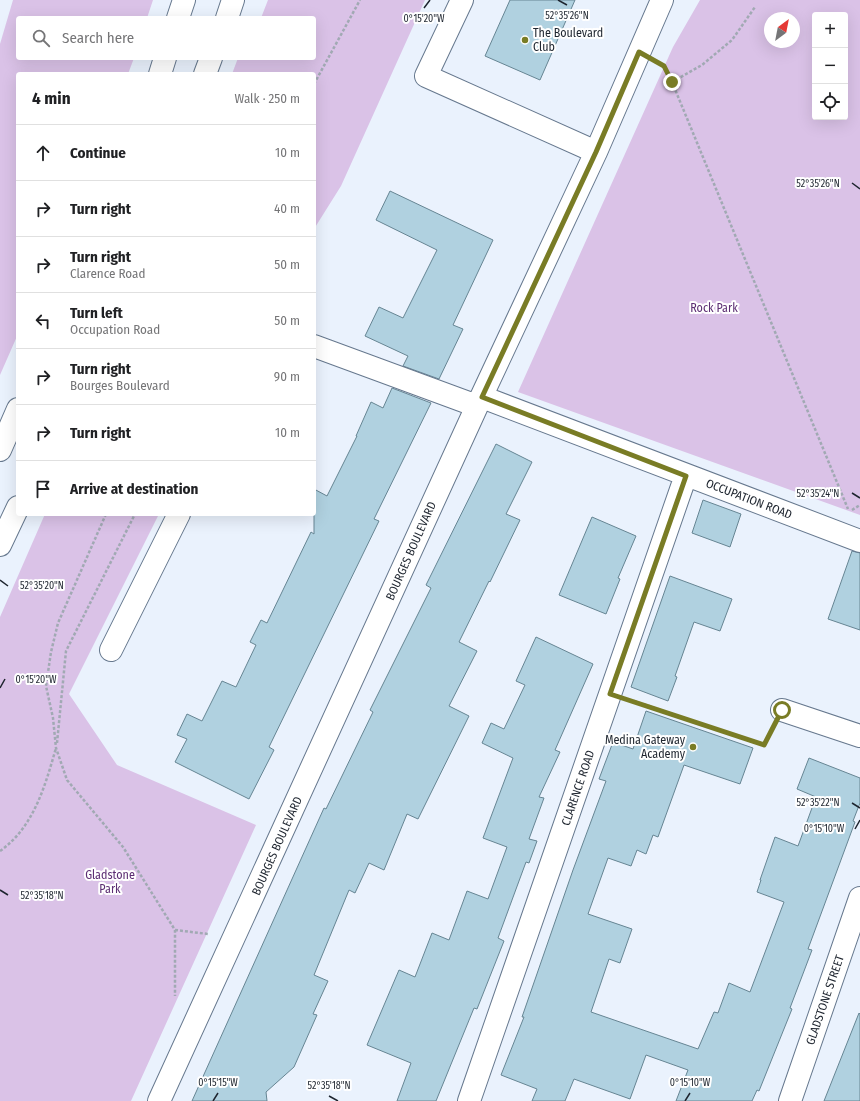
<!DOCTYPE html>
<html lang="en">
<head>
<meta charset="utf-8">
<style>
	body { margin:0; font-family:"Fira Sans Condensed",sans-serif; background:#f6f6f6; color:#202124 }
	.controls { position:absolute; right:12px; top:12px; display:grid; overflow:hidden; border-radius:4px; box-shadow:0 4px 16px #0002 }
	.controls button { width:36px; height:36px; display:grid; place-items:center; padding:0; border:0; border-bottom:1px solid #e0e0e0; background:#fff; color:#202124; font:20px sans-serif }
	.compass { position:absolute; left:764px; top:12px; width:36px; height:36px; border-radius:50%; background:#fff; box-shadow:0 4px 16px #0002; rotate:32deg }
	.stop { position:absolute; width:12px; height:12px; margin:-9px; border:3px solid #797c25; border-radius:50%; background:#fff }
	.stop.end { background:#797c25; border-color:#fff; box-shadow:0 1px 4px #0008 }
	.list { margin:0; padding:0; list-style:none }
	h2 { display:flex; justify-content:space-between; align-items:center; height:52px; margin:0; padding:0 16px; font-size:17px }
	h2 small { font-size:13px; font-weight:400; color:#757577 }
	.list li { display:grid; grid-template-columns:26px 1fr auto; gap:12px; align-items:center; box-sizing:border-box; height:56px; padding:0 16px; border-top:1px solid #e0e0e0 }
	.list b { display:block; font-size:15px; white-space:nowrap }
	.list p { margin:0; font-size:13px; white-space:nowrap; color:#757577 }
	.list em { font-size:13px; font-style:normal; color:#757577 }
	.icon { flex:none; width:22px; height:22px; fill:none; stroke:currentColor; stroke-width:2; stroke-linecap:round; stroke-linejoin:round }
	.map { position:relative; flex:none; width:860px; height:1101px; overflow:hidden }
	.search { position:absolute; background:#fff; box-shadow:0 4px 16px #0002; left:16px; top:16px; width:300px; height:44px; display:flex; align-items:center; gap:10px; box-sizing:border-box; padding:0 14px; border-radius:4px; color:#757577; font-size:15px }
	.panel { position:absolute; background:#fff; box-shadow:0 4px 16px #0002; left:16px; top:72px; width:300px; height:444px; border-radius:4px }
	.map>svg:first-child { display:block }
	.green { fill:#dac2e7; fill-rule:evenodd }
	.building { fill:#b0d1e0; stroke:#668593 }
	.lines { fill:none; stroke-linecap:round; stroke-linejoin:round }
	.minor-casing { stroke:#66788e; stroke-width:24 }
	.major-casing { stroke:#66788e; stroke-width:24 }
	.path { stroke:#a1a9b3; stroke-width:2.5; stroke-dasharray:3 2; stroke-linecap:butt }
	.minor { stroke:#fff; stroke-width:22 }
	.major { stroke:#fff; stroke-width:22 }
	.route { stroke:#797c25; stroke-width:5 }
	.ticks { fill:none; stroke:#1e252f; stroke-width:1.5 }
	.poi-dot { fill:#797c25; stroke:#fff; stroke-width:1.5 }
	.labels { text-anchor:middle; stroke-width:4; stroke-linejoin:round; paint-order:stroke }
	.poi-label { font-size:12px; fill:#1e252f; stroke:#fff; text-anchor:start }
	.park-label { font-size:12px; fill:#5c2e73; stroke:#fff }
	.street-label { font-size:12px; fill:#1e252f; stroke:#fff }
	.ticks-label { font-size:10px; text-anchor:middle; fill:#1e252f; stroke:#fff; stroke-width:4; stroke-linejoin:round; paint-order:stroke }
</style>
</head>
<body>
<div class="map">
<svg width="860" height="1101" viewBox="0 0 860 1101">
	<rect width="100%" height="100%" fill="#eaf2fd"/>
	<path class="green" d="M 13,0 L 153,0 L 147,18 L 18,18 L 18,58 L 134,58 L 128,74 L 18,74 L 18,334 L 0,375 L 0,44 Z
		M 268,0 L 425,0 L 341,186 L 314,229 L 314,74 L 232,74 L 238,58 L 314,58 L 314,18 L 261,18 Z
		M 700,0 L 860,0 L 860,515 L 518,392 L 673,47 ZM 815,15 L 845,15 L 845,117 L 815,117 ZM 770,18 L 794,18 L 794,42 L 770,42 Z
		M 45,514 L 159,514 L 69,694 L 117,765 L 256,825 L 131,1101 L 0,1101 L 0,617 Z"/>
	<path class="building" d="M 510,0 L 575,0 L 540,80 L 485,56 Z
		M 390,191 L 493,240 L 453,325 L 463,329 L 439,379 L 403,366 L 408,356 L 365,336 L 379,307 L 403,318 L 437,250 L 376,220 Z
		M 392,388 L 431,403 L 374,519 L 379,521 L 269,747 L 274,750 L 249,799 L 175,762 L 187,739 L 177,735 L 187,714 L 202,721 L 222,681 L 236,687 L 256,645 L 250,642 L 261,620 L 267,623 L 311,532 L 314,534 L 314,489 L 327,496 L 357,436 L 356,436 L 371,402 L 383,408 Z
		M 496,444 L 532,462 L 506,514 L 520,520 L 490,582 L 489,581 L 459,642 L 477,651 L 449,706 L 469,716 L 418,819 L 407,814 L 384,870 L 369,863 L 355,893 L 349,890 L 314,975 L 328,981 L 313,1014 L 317,1015 L 294,1067 L 266,1092 L 267,1101 L 192,1101 L 324,808 L 326,809 L 373,712 L 370,710 L 431,588 L 426,585 Z
		M 703,500 L 741,514 L 730,547 L 692,533 Z
		M 592,517 L 636,536 L 618,578 L 620,579 L 606,614 L 559,595 Z
		M 852,551 L 860,553 L 860,630 L 828,619 Z
		M 670,576 L 732,599 L 720,631 L 694,622 L 675,676 L 677,677 L 668,701 L 631,687 Z
		M 536,637 L 593,664 L 555,750 L 560,752 L 539,797 L 544,798 L 529,839 L 537,841 L 529,863 L 526,862 L 498,938 L 504,941 L 477,1009 L 474,1008 L 436,1101 L 397,1101 L 411,1063 L 367,1045 L 399,970 L 415,977 L 432,933 L 449,940 L 467,891 L 488,899 L 507,847 L 483,838 L 513,758 L 482,743 L 491,723 L 504,729 L 525,685 L 516,681 Z
		M 646,711 L 753,748 L 740,784 L 684,765 L 658,837 L 653,835 L 646,854 L 637,850 L 631,866 L 608,858 L 588,914 L 632,929 L 620,963 L 609,959 L 591,1012 L 698,1049 L 714,1012 L 718,1013 L 729,983 L 750,992 L 784,902 L 757,892 L 761,880 L 760,880 L 775,837 L 798,846 L 816,797 L 797,789 L 809,758 L 860,778 L 860,803 L 853,821 L 855,822 L 808,949 L 812,950 L 790,1008 L 792,1009 L 759,1091 L 757,1090 L 752,1101 L 676,1101 L 688,1070 L 646,1055 L 630,1099 L 574,1079 L 565,1101 L 532,1101 L 537,1089 L 501,1075 L 524,1017 L 522,1017 L 573,870 L 606,781 L 599,779 L 613,742 L 633,749 Z
		M 859,1013 L 860,1014 L 860,1101 L 824,1101 Z"/>
	<g class="lines">
		<g class="minor-casing">
			<path id="minor" d="M 462,0 L 426,76 L 596,152
				M 314,346 L 477,406
				M 482,397 L 860,541
				M 111,650 L 179,514
				M 782,710 L 860,736
				M 159,1101 L 477,406 L 596,152 L 662,0
				M 469,1101 L 686,475
				M 790,1101 L 860,898"/>
		</g>
		<g class="major-casing">
			<path id="major" d="M 178,18 L 184,0
				M 227,18 L 233,0
				M 160,74 L 165,58
				M 205,74 L 211,58
				M 0,450 L 18,409
				M 0,545 L 18,507"/>
		</g>
		<path class="path" d="M 662,64 L 664,66 L 672,82 L 848,509
			M 672,82 L 702,65 L 732,40 L 755,7
			M 314,84 L 360,0
			M 852,510 L 860,505
			M 106,514 L 58,623 L 51,652 L 46,686 L 53,718 L 56,748 L 67,780 L 123,847 L 175,930 L 175,996
			M 634,701 L 764,745 L 770,733
			M 57,743 L 66,651 L 135,514
			M 0,851 C 34,827 45,786 56,748
			M 175,930 L 208,934"/>
		<use href="#minor" class="minor"/>
		<use href="#major" class="major"/>
	</g>
	<g class="lines">
		<path class="route" d="M 672,82 L 664,66 L 639,52 L 596,152 L 482,397 L 686,476 L 610,694 L 764,745 L 782,710"/>
	</g>
	<path class="ticks" d="M 558,0 L 567,5M 424,8 L 430,0M 852,183 L 860,189M 852,493 L 860,498M 0,580 L 8,586M 0,688 L 5,679M 852,803 L 860,808M 855,829 L 860,820M 0,890 L 8,895M 329,1096 L 338,1101M 213,1101 L 218,1093M 685,1101 L 690,1093"/>
	<g class="poi-dot">
		<circle cx="525" cy="40" r="4"/>
		<circle cx="693" cy="747" r="4"/>
	</g>
	<g class="labels">
		<g class="poi-label">
			<text x="533" y="37">The Boulevard<tspan x="533" dy="14">Club</tspan></text>
			<text x="685" y="744" text-anchor="end">Medina Gateway<tspan x="685" dy="14">Academy</tspan></text>
		</g>
		<g class="park-label">
			<text x="714" y="312">Rock Park</text>
			<text x="110" y="879">Gladstone<tspan x="110" dy="14">Park</tspan></text>
		</g>
		<g class="street-label">
			<text transform="translate(749 499) rotate(21)" y="4">OCCUPATION ROAD</text>
			<text transform="translate(411 551) rotate(-66)" y="4">BOURGES BOULEVARD</text>
			<text transform="translate(578 788) rotate(-71)" y="4">CLARENCE ROAD</text>
			<text transform="translate(277 846) rotate(-66)" y="4">BOURGES BOULEVARD</text>
			<text transform="translate(825 1000) rotate(-71)" y="4">GLADSTONE STREET</text>
		</g>
	</g>
	<g class="ticks-label">
		<text x="567" y="19">52°35'26"N</text>
		<text x="424" y="22">0°15'20"W</text>
		<text x="818" y="187">52°35'26"N</text>
		<text x="818" y="497">52°35'24"N</text>
		<text x="42" y="589">52°35'20"N</text>
		<text x="36" y="683">0°15'20"W</text>
		<text x="818" y="806">52°35'22"N</text>
		<text x="824" y="832">0°15'10"W</text>
		<text x="42" y="899">52°35'18"N</text>
		<text x="218" y="1086">0°15'15"W</text>
		<text x="690" y="1086">0°15'10"W</text>
		<text x="329" y="1089">52°35'18"N</text>
	</g>
</svg>
<div class="controls">
<button>+</button>
<button>−</button>
<button><svg class="icon" aria-label="locate" viewBox="0 0 24 24"><circle cx="12" cy="12" r="6"/><path d="M12 2v4M12 18v4M2 12h4M18 12h4"/></svg></button>
</div>
<svg class="compass" viewBox="-18 -18 36 36"><path d="M0-13l5 13h-10z" fill="#e53935"/><path d="M0 13l5-13h-10z" fill="#757577"/></svg>
<div class="stop" style="left:782px;top:710px"></div>
<div class="stop end" style="left:672px;top:82px"></div>
<div class="search"><svg class="icon" aria-label="search" viewBox="0 0 24 24"><circle cx="10" cy="10" r="6"/><path d="M15 15l6 6"/></svg>Search here</div>
<section class="panel">
<h2>4 min<small>Walk · 250 m</small></h2>
<ul class="list">
<li><svg class="icon" aria-label="ahead" viewBox="0 0 24 24"><path d="M12 20V5M6 11l6-6 6 6"/></svg><div><b>Continue</b></div><em>10 m</em></li>
<li><svg class="icon" aria-label="right" viewBox="0 0 24 24"><path d="M7 20v-9h11M14 6l5 5-5 5"/></svg><div><b>Turn right</b></div><em>40 m</em></li>
<li><svg class="icon" aria-label="right" viewBox="0 0 24 24"><path d="M7 20v-9h11M14 6l5 5-5 5"/></svg><div><b>Turn right</b><p>Clarence Road</p></div><em>50 m</em></li>
<li><svg class="icon" aria-label="left" viewBox="0 0 24 24"><path d="M17 20v-9H6M10 6l-5 5 5 5"/></svg><div><b>Turn left</b><p>Occupation Road</p></div><em>50 m</em></li>
<li><svg class="icon" aria-label="right" viewBox="0 0 24 24"><path d="M7 20v-9h11M14 6l5 5-5 5"/></svg><div><b>Turn right</b><p>Bourges Boulevard</p></div><em>90 m</em></li>
<li><svg class="icon" aria-label="right" viewBox="0 0 24 24"><path d="M7 20v-9h11M14 6l5 5-5 5"/></svg><div><b>Turn right</b></div><em>10 m</em></li>
<li><svg class="icon" aria-label="arrive" viewBox="0 0 24 24"><path d="M6 21V4h12l-3 4 3 4H6"/></svg><div><b>Arrive at destination</b></div></li>
</ul>
</section>
</div>
</body>
</html>
